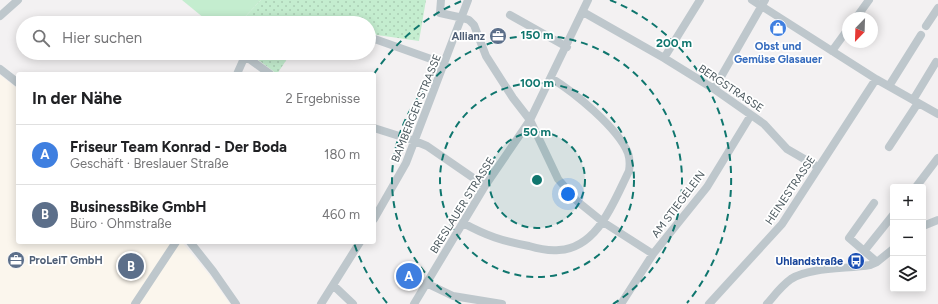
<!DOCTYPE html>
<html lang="de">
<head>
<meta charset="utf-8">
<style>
	body { margin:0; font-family:Figtree,sans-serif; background:#f6f6f6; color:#202124 }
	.controls { position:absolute; right:12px; bottom:12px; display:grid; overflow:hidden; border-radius:4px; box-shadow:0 2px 10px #0003 }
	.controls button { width:36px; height:36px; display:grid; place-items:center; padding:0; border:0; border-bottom:1px solid #e0e0e0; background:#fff; color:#202124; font:20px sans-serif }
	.compass { position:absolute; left:842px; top:12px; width:36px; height:36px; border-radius:50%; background:#fff; box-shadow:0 2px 10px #0003; rotate:203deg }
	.you { position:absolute; left:568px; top:194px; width:14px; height:14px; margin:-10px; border:3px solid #fff; border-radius:50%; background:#1a73e8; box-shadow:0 0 0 6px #1a73e833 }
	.badge { display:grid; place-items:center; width:26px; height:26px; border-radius:50%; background:#1a73e8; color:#fff; font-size:13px; font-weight:700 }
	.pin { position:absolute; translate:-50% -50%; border:2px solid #fff; box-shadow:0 1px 4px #0006 }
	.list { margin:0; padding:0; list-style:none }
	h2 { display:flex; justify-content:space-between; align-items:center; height:52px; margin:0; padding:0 16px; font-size:17px }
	h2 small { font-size:13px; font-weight:400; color:#757577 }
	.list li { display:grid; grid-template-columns:26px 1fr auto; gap:12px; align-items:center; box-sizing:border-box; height:60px; padding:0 16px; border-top:1px solid #e0e0e0 }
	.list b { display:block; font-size:15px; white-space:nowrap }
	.list p { margin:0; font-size:13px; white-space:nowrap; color:#757577 }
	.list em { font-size:13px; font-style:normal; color:#757577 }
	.icon { flex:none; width:22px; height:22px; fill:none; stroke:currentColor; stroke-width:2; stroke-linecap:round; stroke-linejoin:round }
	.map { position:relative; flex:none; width:938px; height:304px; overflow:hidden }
	.search { position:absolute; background:#fff; box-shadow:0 2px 10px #0003; left:16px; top:16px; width:360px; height:44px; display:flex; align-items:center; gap:10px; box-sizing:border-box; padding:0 14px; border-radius:22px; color:#757577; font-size:15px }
	.panel { position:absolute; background:#fff; box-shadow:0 2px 10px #0003; left:16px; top:72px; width:360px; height:172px; border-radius:4px }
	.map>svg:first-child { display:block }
	.commercial { fill:#fbf6ed }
	.green { fill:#c4edcf }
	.garden { fill:url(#garden-dots) }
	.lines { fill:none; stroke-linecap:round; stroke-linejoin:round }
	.minor { stroke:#bec7cc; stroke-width:8 }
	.ring { fill:none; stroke:#0f766e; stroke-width:2; stroke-dasharray:7 5 }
	.labels { text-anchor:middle; stroke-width:3.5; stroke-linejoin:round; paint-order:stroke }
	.service-label { font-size:11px; font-weight:bold; fill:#4e5e75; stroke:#fff; text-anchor:end }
	.shop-label { font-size:11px; font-weight:bold; fill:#366cbe; stroke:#fff }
	.street-label { font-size:11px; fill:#4a575d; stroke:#fff }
	.transit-label { font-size:11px; font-weight:bold; fill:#164399; stroke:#fff; text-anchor:end }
	.centre { fill:#0f766e; stroke:#fff; stroke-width:2 }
	.ring-label { font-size:12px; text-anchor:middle; font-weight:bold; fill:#0f766e; stroke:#fff; stroke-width:3.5; stroke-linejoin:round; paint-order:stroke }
</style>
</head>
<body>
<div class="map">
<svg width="938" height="304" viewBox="0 0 938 304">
	<defs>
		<pattern id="garden-dots" width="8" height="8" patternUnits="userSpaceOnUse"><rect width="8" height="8" fill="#c4edcf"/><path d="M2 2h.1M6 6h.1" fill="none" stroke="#aacdb4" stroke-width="1.8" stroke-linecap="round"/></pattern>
	</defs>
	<rect width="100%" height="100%" fill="#f3f1f2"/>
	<path class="commercial" d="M 0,75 L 18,89 L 18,242 L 182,242 L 211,277 L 230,304 L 0,304 Z"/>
	<path class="green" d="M 182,0 L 261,0 L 239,23 L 210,23 Z"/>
	<path class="garden" d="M 261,0 L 426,0 L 419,41 L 377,35 L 369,32 L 369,23 L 344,23 L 334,19 L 331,23 L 239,23 Z
		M 249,53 L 291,53 L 277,74 Z"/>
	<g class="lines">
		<path class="minor" d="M 441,0 L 440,13 L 463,18 L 469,20 L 474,25 L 486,56 L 513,98 L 530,120 L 558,179 L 577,201 L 603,222 L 653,254
			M 752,0 L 876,79 L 938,114
			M 583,12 L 664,58 L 714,89 L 764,124 L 787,149 L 818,167
			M 510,15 L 567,47
			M 0,16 L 18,0
			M 856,18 L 869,0
			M 926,26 L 938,8
			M 369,37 L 445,64
			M 832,51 L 848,29
			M 241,53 L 270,74
			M 664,58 L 700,0
			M 0,69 L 18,83
			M 237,74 L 245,56
			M 889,86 L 921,35
			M 714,89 L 765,0
			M 913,100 L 936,62
			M 374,128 L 415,141 L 427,146 L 485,186
			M 889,147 L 918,103
			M 916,187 L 938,158
			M 874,203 L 849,238 L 877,262
			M 374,219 L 406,163 L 468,0
			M 463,223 C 487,236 502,241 529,246 C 539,249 549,251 559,250 C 598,248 614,201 629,171 C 630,165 630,159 628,153 C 618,128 574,92 551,78
			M 923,226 L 938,220
			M 190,242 L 213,271 L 236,304
			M 865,250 L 893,215
			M 426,283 L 453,296 L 502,304
			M 333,285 L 353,304
			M 135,304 L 176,242
			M 321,304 L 360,242
			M 414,304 L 485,186 L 530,120 L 588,0
			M 621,304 L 653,254 L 707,187 L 751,115
			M 709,304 L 782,224 L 876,79
			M 767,304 C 774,296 781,286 791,279 C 810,267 847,269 870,265 L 877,262 L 893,249"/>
	</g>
	<circle cx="537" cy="180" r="48" fill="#0f766e" fill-opacity=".12"/>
	<g class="ring">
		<circle cx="537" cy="180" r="48"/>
		<circle cx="537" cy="180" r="97"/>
		<path d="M461 304A145 145 0 1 1 613 304"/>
		<path d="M387 303A194 194 0 0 1 354 243M374 74A194 194 0 0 1 464 0M610 0A194 194 0 0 1 687 303"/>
	</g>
	<defs>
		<g id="shop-disc" transform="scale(0.9)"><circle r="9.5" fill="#3f7fe0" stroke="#fff"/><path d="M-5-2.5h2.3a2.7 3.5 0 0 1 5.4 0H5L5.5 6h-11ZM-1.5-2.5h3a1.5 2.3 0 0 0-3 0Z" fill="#fff"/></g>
		<g id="office-disc" transform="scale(0.9)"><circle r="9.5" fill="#5c6f8a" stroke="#fff"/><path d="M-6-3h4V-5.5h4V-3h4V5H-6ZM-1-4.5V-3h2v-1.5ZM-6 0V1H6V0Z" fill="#fff"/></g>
		<g id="bus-disc" transform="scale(0.9)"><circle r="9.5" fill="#1a4fb4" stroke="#fff"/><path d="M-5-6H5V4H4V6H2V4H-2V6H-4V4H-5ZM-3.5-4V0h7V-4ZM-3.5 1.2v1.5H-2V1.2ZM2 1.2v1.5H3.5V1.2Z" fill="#fff"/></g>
	</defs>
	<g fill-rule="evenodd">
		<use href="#shop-disc" x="778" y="28"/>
		<use href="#office-disc" x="498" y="36"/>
		<use href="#office-disc" x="16" y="260"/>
		<use href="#bus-disc" x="856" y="261"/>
	</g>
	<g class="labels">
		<g class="service-label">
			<text x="485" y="40">Allianz</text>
			<text x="29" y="264" text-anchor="start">ProLeiT GmbH</text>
		</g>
		<g class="shop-label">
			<text x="778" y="50">Obst und<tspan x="778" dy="13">Gemüse Glasauer</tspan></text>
		</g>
		<g class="street-label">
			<text transform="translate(731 88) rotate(34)" y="4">BERGSTRASSE</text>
			<text transform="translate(416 108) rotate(-68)" y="4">BAMBERGER STRASSE</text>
			<text transform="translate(790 190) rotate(-56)" y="4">HEINESTRASSE</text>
			<text transform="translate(678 204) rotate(-53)" y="4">AM STIEGELEIN</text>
			<text transform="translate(462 205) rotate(-58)" y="4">BRESLAUER STRASSE</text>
		</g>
		<g class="transit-label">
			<text x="843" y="265">Uhlandstraße</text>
		</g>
	</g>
	<circle cx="537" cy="180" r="6" class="centre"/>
	<g class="ring-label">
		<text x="537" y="39">150 m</text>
		<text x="674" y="47">200 m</text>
		<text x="537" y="87">100 m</text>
		<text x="537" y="136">50 m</text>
	</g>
</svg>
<div class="controls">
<button>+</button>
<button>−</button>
<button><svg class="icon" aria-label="layers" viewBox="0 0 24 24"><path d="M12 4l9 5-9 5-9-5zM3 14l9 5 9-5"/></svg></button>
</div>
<svg class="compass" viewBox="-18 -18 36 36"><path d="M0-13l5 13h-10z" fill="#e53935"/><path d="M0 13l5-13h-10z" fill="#757577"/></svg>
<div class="you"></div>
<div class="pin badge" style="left:409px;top:276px;background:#3f7fe0">A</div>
<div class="pin badge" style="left:131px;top:266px;background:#5c6f8a">B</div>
<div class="search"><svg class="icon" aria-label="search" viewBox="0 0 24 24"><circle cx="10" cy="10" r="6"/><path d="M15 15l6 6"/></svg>Hier suchen</div>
<section class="panel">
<h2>In der Nähe<small>2 Ergebnisse</small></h2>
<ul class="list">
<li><span class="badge" style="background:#3f7fe0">A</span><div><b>Friseur Team Konrad - Der Boda</b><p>Geschäft · Breslauer Straße</p></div><em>180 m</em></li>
<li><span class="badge" style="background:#5c6f8a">B</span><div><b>BusinessBike GmbH</b><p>Büro · Ohmstraße</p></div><em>460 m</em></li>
</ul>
</section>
</div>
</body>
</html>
